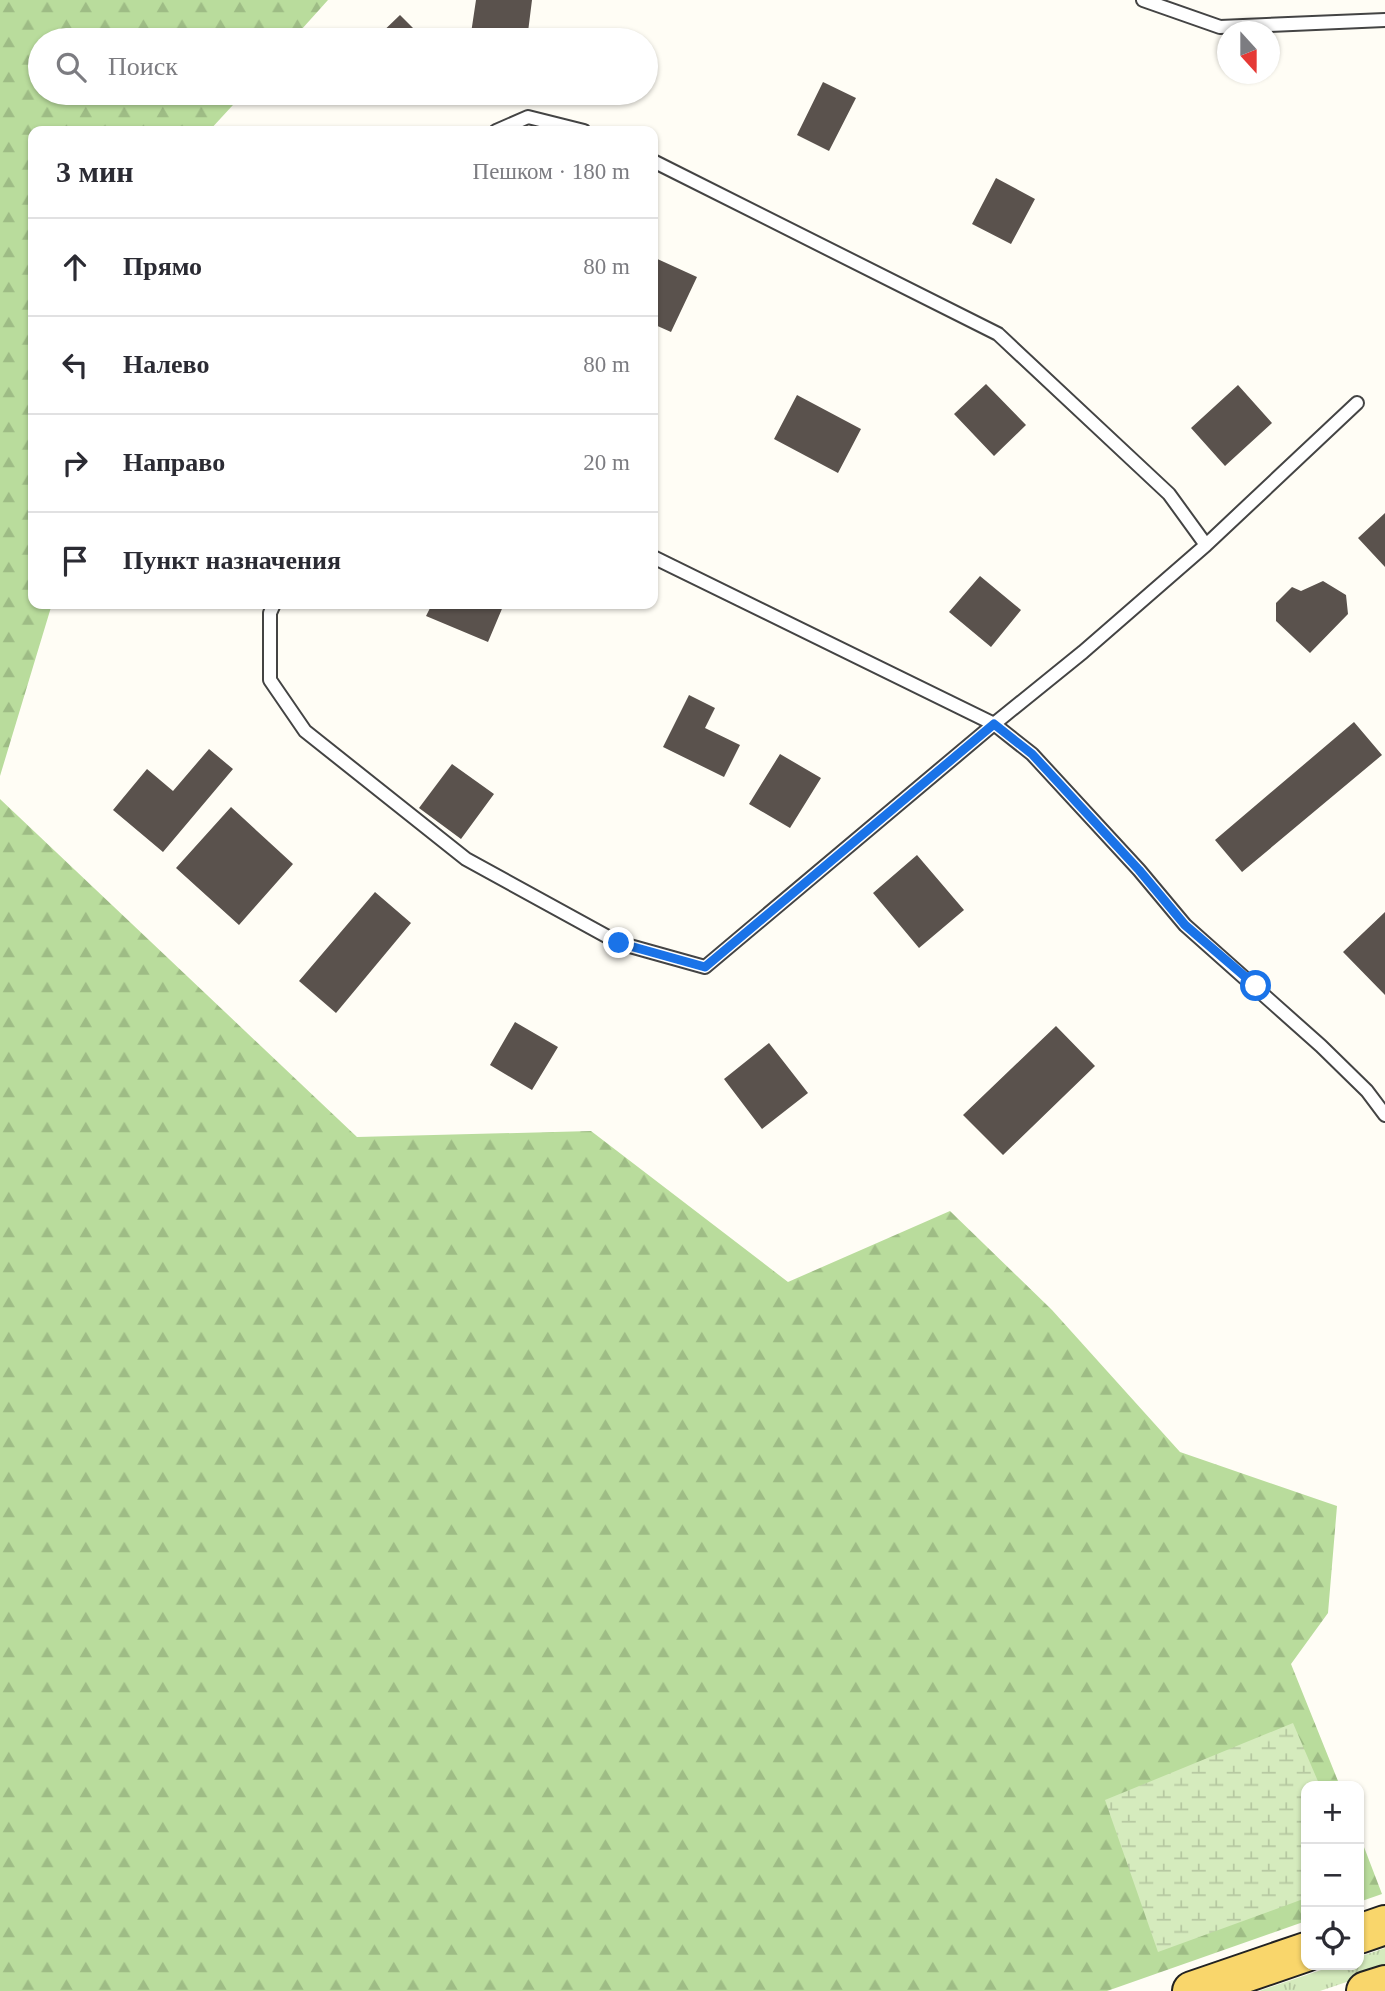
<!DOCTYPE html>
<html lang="ru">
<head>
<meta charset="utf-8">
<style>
	body { margin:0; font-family:Georgia,serif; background:#f7f7f7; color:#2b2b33 }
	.controls { position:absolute; right:21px; bottom:21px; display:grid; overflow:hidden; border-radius:14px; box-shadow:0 2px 5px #0004 }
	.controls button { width:63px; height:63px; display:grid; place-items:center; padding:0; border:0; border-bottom:2px solid #e1e1e2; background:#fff; color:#2b2b33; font:35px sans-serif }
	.compass { position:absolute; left:1217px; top:21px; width:63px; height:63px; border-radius:50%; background:#fff; box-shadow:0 2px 5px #0004; rotate:159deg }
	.stop { position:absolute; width:21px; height:21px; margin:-16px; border:5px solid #1a73e8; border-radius:50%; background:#fff }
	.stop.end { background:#1a73e8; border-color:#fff; box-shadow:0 2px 7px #0008 }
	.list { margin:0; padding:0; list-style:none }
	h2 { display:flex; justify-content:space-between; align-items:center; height:91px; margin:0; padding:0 28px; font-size:30px }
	h2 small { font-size:23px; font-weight:400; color:#7c7c81 }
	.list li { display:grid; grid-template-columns:46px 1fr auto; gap:21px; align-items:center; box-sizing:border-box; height:98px; padding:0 28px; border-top:2px solid #e1e1e2 }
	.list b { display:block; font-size:26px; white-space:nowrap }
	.list em { font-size:23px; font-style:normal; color:#7c7c81 }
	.icon { flex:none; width:38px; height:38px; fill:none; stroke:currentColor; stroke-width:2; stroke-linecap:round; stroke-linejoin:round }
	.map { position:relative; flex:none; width:1385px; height:1991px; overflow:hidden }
	.search { position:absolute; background:#fff; box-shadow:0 2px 5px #0004; left:28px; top:28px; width:630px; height:77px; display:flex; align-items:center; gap:18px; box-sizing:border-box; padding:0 24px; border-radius:38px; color:#7c7c81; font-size:26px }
	.panel { position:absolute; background:#fff; box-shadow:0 2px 5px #0004; left:28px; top:126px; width:630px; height:483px; border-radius:14px }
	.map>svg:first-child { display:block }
	.grass { fill:url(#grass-tufts) }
	.forest { fill:url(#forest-firs) }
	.wetland { fill:url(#wetland-marsh) }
	.building { fill:#5a524d }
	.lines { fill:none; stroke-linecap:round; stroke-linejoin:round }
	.service-casing { stroke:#444; stroke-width:16 }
	.primary-casing { stroke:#222; stroke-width:42 }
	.service { stroke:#fff; stroke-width:12 }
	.primary { stroke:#f9d66b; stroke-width:38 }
	.route { stroke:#1a73e8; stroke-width:9 }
</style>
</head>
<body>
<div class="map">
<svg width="1385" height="1991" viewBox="0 0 1385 1991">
	<defs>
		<pattern id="grass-tufts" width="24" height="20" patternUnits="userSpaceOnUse" patternTransform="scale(1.75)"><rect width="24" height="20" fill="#d5ebbd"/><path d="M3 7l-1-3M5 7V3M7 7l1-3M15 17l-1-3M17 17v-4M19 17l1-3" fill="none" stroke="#b6c8a1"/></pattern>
		<pattern id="forest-firs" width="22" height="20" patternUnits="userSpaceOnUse" patternTransform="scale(1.75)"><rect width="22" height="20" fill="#b9dc9c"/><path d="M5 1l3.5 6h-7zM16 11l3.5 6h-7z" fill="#9ebc85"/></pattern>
		<pattern id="wetland-marsh" width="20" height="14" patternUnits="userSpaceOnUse" patternTransform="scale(1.75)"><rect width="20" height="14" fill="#d5ebbd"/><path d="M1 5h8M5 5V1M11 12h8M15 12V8" fill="none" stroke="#b6c8a1"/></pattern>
	</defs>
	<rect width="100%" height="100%" fill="#fffdf5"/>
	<path class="grass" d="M 1385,1948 L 1385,1969 L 1320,1991 L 1259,1991 L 1336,1965 L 1359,1965 L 1359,1957 Z"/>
	<path class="forest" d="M 0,0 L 328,0 L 292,40 L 40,40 L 40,93 L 244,93 L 209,131 L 33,131 L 33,604 L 52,604 L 0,776 Z
		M 0,799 L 357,1137 L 591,1131 L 788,1282 L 950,1211 L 1052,1310 L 1180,1452 L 1337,1506 L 1328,1613 L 1291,1664 L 1340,1786 L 1306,1786 L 1306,1921 L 1107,1991 L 0,1991 Z
		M 1359,1834 L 1382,1894 L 1359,1902 Z"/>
	<path class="wetland" d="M 1293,1723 L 1320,1786 L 1306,1786 L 1306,1898 L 1158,1952 L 1105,1800 Z"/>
	<path class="building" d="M 476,0 L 532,0 L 527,40 L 470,40 Z
		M 400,15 L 425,40 L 374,40 Z
		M 823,82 L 856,98 L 829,151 L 797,135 Z
		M 996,178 L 1035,199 L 1011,244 L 972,224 Z
		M 653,257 L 697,277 L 671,332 L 653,324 Z
		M 986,384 L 1026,425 L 994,456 L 954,414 Z
		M 1238,385 L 1272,423 L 1225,466 L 1191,428 Z
		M 797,395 L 861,429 L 838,473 L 774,439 Z
		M 1385,513 L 1385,567 L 1358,538 Z
		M 980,576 L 1021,610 L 991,647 L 949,612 Z
		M 1323,581 L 1346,595 L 1348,614 L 1310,653 L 1276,621 L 1276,603 L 1292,587 L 1301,591 Z
		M 432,604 L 504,604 L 488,642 L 426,616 Z
		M 689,695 L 715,708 L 705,728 L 740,745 L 724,777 L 663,747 Z
		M 1354,722 L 1382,755 L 1242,872 L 1215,840 Z
		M 209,749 L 233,769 L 163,852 L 113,810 L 147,769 L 173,791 Z
		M 780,754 L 821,778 L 790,828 L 749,804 Z
		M 452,764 L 494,794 L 461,839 L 419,808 Z
		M 231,807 L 293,864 L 239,925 L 176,868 Z
		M 917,855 L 964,910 L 919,948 L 873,893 Z
		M 375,892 L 411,923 L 336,1013 L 299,981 Z
		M 1385,912 L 1385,995 L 1343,952 Z
		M 515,1022 L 558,1047 L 532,1090 L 490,1065 Z
		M 1056,1026 L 1095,1066 L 1003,1155 L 963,1115 Z
		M 769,1043 L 808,1093 L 762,1129 L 724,1079 Z"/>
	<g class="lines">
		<g class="service-casing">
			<path id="service" d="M 1143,0 L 1220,27 L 1385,20
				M 496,131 L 528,117 L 584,131
				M 653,161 L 998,334 L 1169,494 L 1206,545 L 1083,652 L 994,724 L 1032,754 L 1139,870 L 1185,925 L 1321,1046 L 1367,1091 L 1385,1115
				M 1206,545 L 1357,403
				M 274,604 L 270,613 L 270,680 L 305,731 L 466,859 L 619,943 L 705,967 L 994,724 L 653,557"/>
		</g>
		<g class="primary-casing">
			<path id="primary" d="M 1359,1934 L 1385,1925
				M 1192,1991 L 1306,1952
				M 1366,1991 L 1385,1985"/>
		</g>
		<use href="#service" class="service"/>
		<use href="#primary" class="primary"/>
	</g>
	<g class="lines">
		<path class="route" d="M 619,943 L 705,967 L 994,724 L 1032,754 L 1139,870 L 1185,925 L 1256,986"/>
	</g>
</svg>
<div class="controls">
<button>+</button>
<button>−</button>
<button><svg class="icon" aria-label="locate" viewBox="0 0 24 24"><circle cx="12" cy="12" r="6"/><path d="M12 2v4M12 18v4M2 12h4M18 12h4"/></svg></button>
</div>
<svg class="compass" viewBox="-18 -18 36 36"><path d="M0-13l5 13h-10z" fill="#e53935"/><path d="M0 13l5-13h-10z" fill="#7c7c81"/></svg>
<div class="stop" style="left:1256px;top:986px"></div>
<div class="stop end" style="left:619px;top:943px"></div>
<div class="search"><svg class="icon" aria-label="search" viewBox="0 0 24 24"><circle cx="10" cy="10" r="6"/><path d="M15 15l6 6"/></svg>Поиск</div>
<section class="panel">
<h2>3 мин<small>Пешком · 180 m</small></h2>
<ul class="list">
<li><svg class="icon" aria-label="ahead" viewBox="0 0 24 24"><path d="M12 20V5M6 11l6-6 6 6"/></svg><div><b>Прямо</b></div><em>80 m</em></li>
<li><svg class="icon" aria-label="left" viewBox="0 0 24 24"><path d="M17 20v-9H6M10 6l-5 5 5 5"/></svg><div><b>Налево</b></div><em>80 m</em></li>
<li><svg class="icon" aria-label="right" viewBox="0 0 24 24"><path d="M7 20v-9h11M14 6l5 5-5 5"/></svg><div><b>Направо</b></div><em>20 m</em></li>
<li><svg class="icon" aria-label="arrive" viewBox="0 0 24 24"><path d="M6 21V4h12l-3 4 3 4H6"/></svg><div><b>Пункт назначения</b></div></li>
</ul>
</section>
</div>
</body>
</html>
